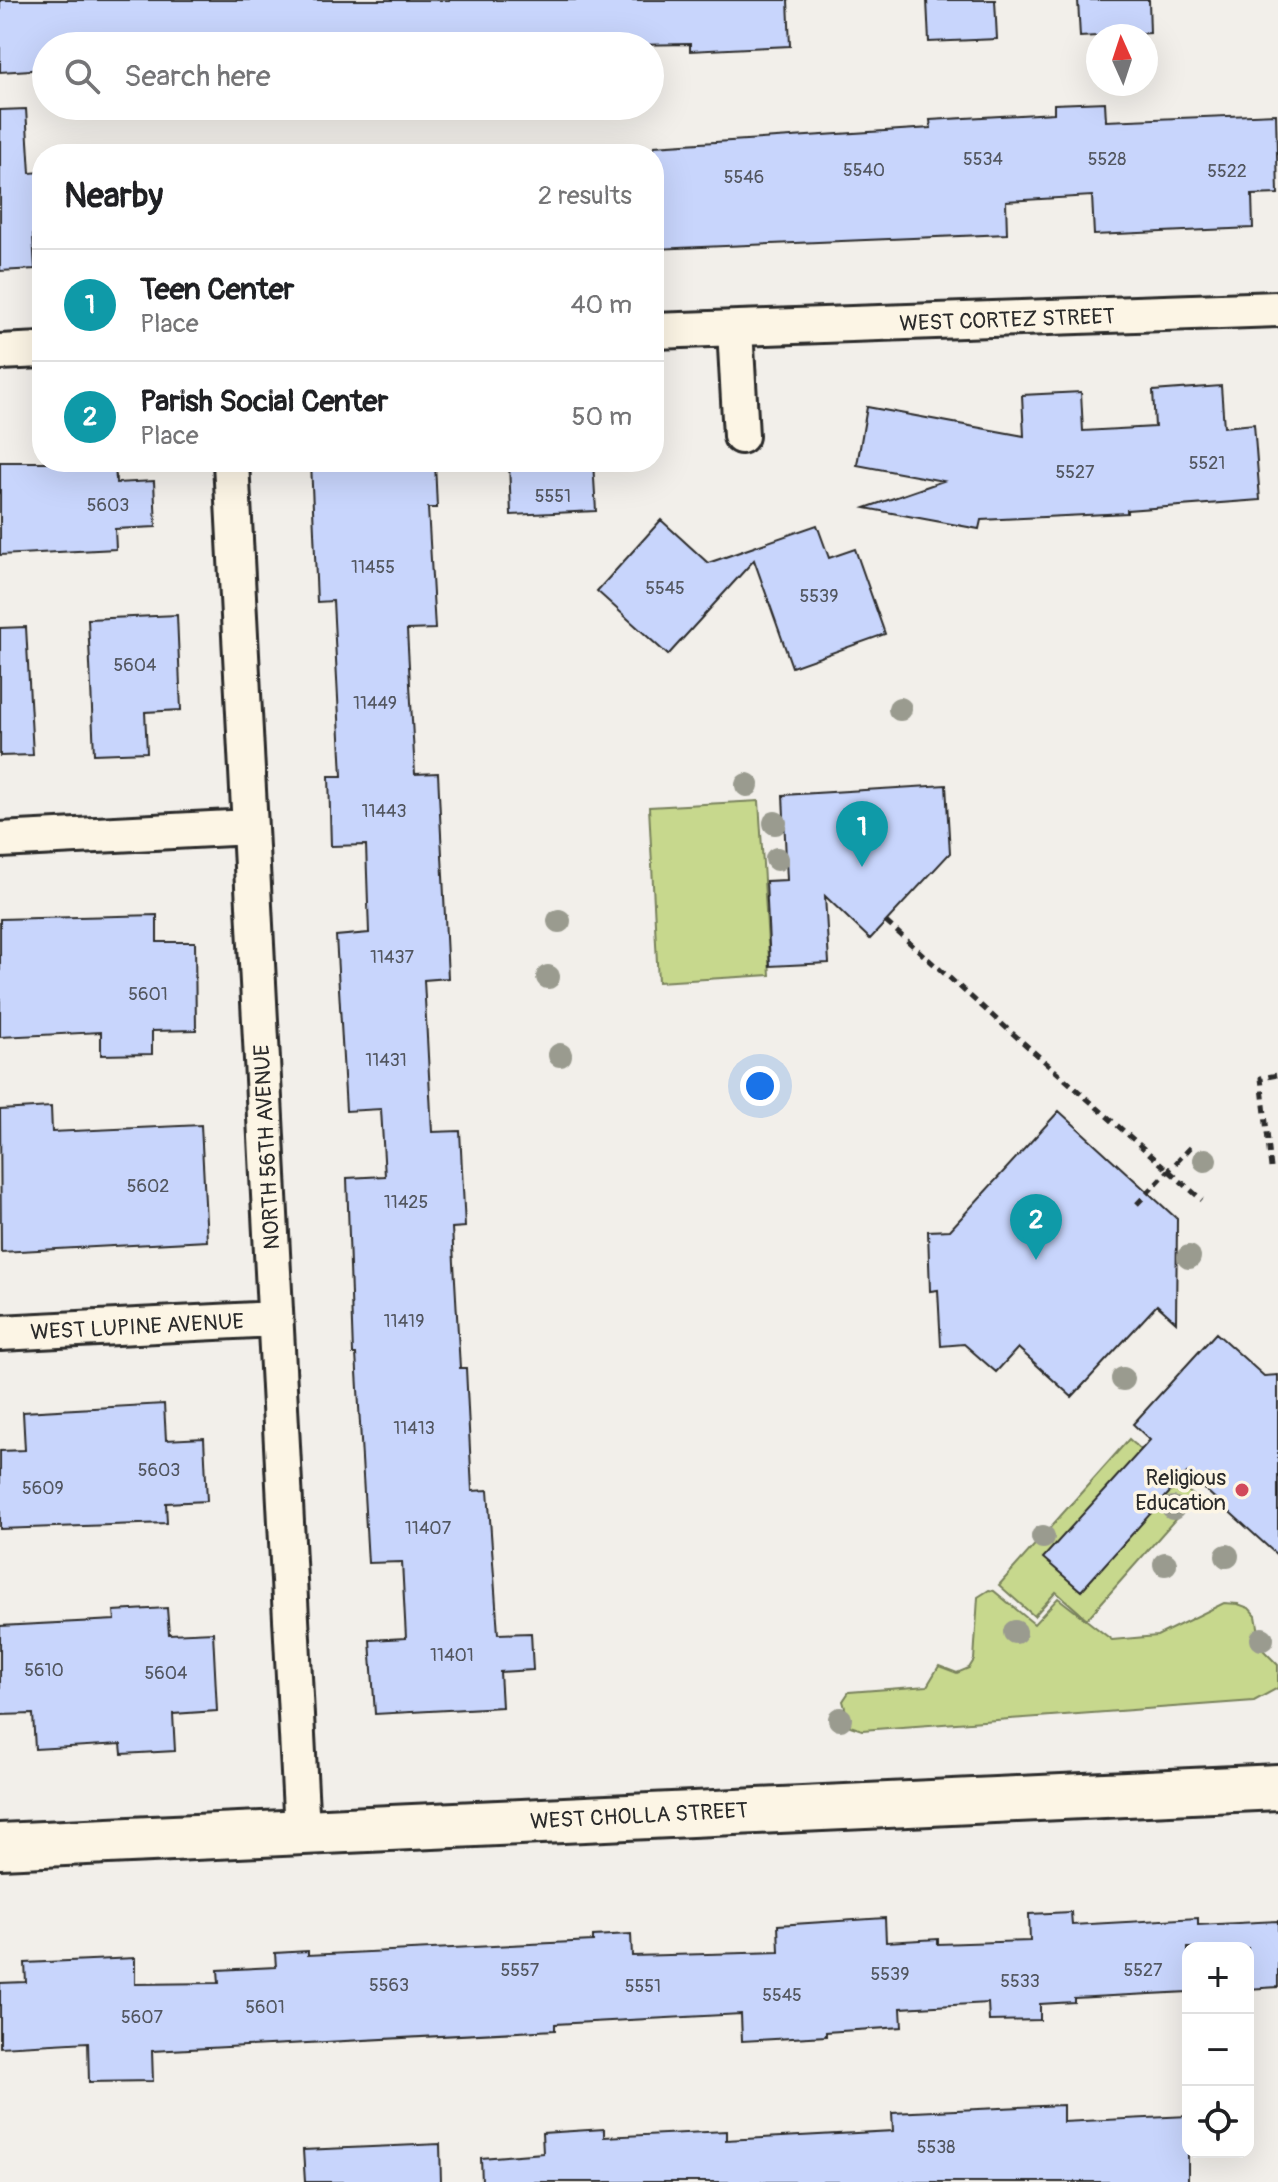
<!DOCTYPE html>
<html lang="en">
<head>
<meta charset="utf-8">
<style>
	body { margin:0; font-family:Pangolin,sans-serif; background:#f2f2f2; color:#202124 }
	.controls { position:absolute; right:24px; bottom:24px; display:grid; overflow:hidden; border-radius:16px; box-shadow:0 8px 32px #0002 }
	.controls button { width:72px; height:72px; display:grid; place-items:center; padding:0; border:0; border-bottom:2px solid #e0e0e0; background:#fff; color:#202124; font:40px sans-serif }
	.compass { position:absolute; left:1086px; top:24px; width:72px; height:72px; border-radius:50%; background:#fff; box-shadow:0 8px 32px #0002; rotate:357deg }
	.you { position:absolute; left:760px; top:1086px; width:28px; height:28px; margin:-20px; border:6px solid #fff; border-radius:50%; background:#1a73e8; box-shadow:0 0 0 12px #1a73e833 }
	.badge { display:grid; place-items:center; width:52px; height:52px; border-radius:50%; background:#d1495b; color:#fff; font-size:26px; font-weight:700 }
	.pin { position:absolute; translate:-50% -66px; filter:drop-shadow(0 2px 4px #0008) }
	.pin::after { content:''; position:absolute; top:42px; width:28px; height:24px; background:inherit; clip-path:polygon(0 0,100% 0,50% 100%) }
	.list { margin:0; padding:0; list-style:none }
	h2 { display:flex; justify-content:space-between; align-items:center; height:104px; margin:0; padding:0 32px; font-size:34px }
	h2 small { font-size:26px; font-weight:400; color:#757577 }
	.list li { display:grid; grid-template-columns:52px 1fr auto; gap:24px; align-items:center; box-sizing:border-box; height:112px; padding:0 32px; border-top:2px solid #e0e0e0 }
	.list b { display:block; font-size:30px; white-space:nowrap }
	.list p { margin:0; font-size:26px; white-space:nowrap; color:#757577 }
	.list em { font-size:26px; font-style:normal; color:#757577 }
	.icon { flex:none; width:44px; height:44px; fill:none; stroke:currentColor; stroke-width:2; stroke-linecap:round; stroke-linejoin:round }
	.map { position:relative; flex:none; width:1278px; height:2182px; overflow:hidden }
	.search { position:absolute; background:#fff; box-shadow:0 8px 32px #0002; left:32px; top:32px; width:632px; height:88px; display:flex; align-items:center; gap:20px; box-sizing:border-box; padding:0 28px; border-radius:44px; color:#757577; font-size:30px }
	.panel { position:absolute; background:#fff; box-shadow:0 8px 32px #0002; left:32px; top:144px; width:632px; height:328px; border-radius:32px }
	.map>svg:first-child { display:block }
	.green { fill:#c7d88d; stroke:#79825c; stroke-width:2 }
	.building { fill:#c8d5fc; stroke:#2b2b2b; stroke-width:2 }
	.lines { fill:none; stroke-linecap:round; stroke-linejoin:round }
	.street-casing { stroke:#2b2b2b; stroke-width:40 }
	.secondary-casing { stroke:#2b2b2b; stroke-width:50 }
	.path { stroke:#2b2b2b; stroke-width:5; stroke-dasharray:8 6; stroke-linecap:butt }
	.street { stroke:#fcf5e5; stroke-width:34 }
	.secondary { stroke:#fcf5e5; stroke-width:44 }
	.tree { fill:#9a9b8f }
	.poi-dot { fill:#d1495b; stroke:#fcf5e5; stroke-width:3 }
	.labels { text-anchor:middle; stroke-width:7; stroke-linejoin:round; paint-order:stroke }
	.number-label { font-size:18px; fill:#52565f }
	.street-label { font-size:22px; fill:#2b2b2b; stroke:#fcf5e5 }
	.poi-label { font-size:22px; fill:#2b2b2b; stroke:#fcf5e5; text-anchor:end }
</style>
</head>
<body>
<div class="map">
<svg width="1278" height="2182" viewBox="0 0 1278 2182">
	<rect width="100%" height="100%" fill="#f2efea"/>
	<filter id="ink" filterUnits="userSpaceOnUse"><feTurbulence type="fractalNoise" baseFrequency=".0125" numOctaves="2"/><feDisplacementMap in="SourceGraphic" scale="16" xChannelSelector="R" yChannelSelector="G"/><feConvolveMatrix kernelMatrix="1 2 1 2 8 2 1 2 1" color-interpolation-filters="sRGB"/></filter>
	<g filter="url(#ink)">
		<path class="green" d="M 759,801 L 770,975 L 658,982 L 649,807 Z
			M 1129,1439 L 1195,1497 L 1087,1619 L 1056,1592 L 1034,1616 L 999,1585 Z
			M 989,1590 L 994,1591 L 1034,1624 L 1058,1598 L 1112,1640 L 1157,1636 L 1224,1603 L 1238,1604 L 1249,1608 L 1256,1616 L 1262,1649 L 1278,1665 L 1278,1688 L 1254,1701 L 862,1730 L 850,1726 L 843,1701 L 849,1692 L 927,1686 L 939,1666 L 957,1673 L 969,1668 L 974,1660 L 978,1597 Z"/>
		<path class="building" d="M 0,0 L 788,0 L 790,46 L 690,51 L 690,44 L 571,46 L 570,34 L 403,43 L 403,46 L 46,46 L 46,69 L 0,72 Z
			M 927,0 L 995,0 L 997,39 L 929,42 Z
			M 1078,0 L 1149,0 L 1150,33 L 1080,37 Z
			M 1105,102 L 1106,121 L 1276,114 L 1278,194 L 1252,195 L 1253,228 L 1094,235 L 1092,196 L 1006,201 L 1007,234 L 654,249 L 654,146 L 931,128 L 930,120 L 1054,113 L 1054,104 Z
			M 26,109 L 30,173 L 42,172 L 42,234 L 33,235 L 35,269 L 0,271 L 0,110 Z
			M 1221,386 L 1224,427 L 1254,424 L 1260,500 L 1127,510 L 1127,513 L 981,520 L 979,529 L 865,508 L 943,481 L 857,465 L 867,407 L 1024,436 L 1022,395 L 1081,392 L 1083,431 L 1155,427 L 1153,391 Z
			M 0,462 L 115,462 L 116,483 L 154,481 L 156,527 L 115,529 L 116,549 L 0,555 Z
			M 311,462 L 435,462 L 437,508 L 428,508 L 435,629 L 407,630 L 415,774 L 438,773 L 448,978 L 424,980 L 432,1132 L 460,1131 L 465,1227 L 452,1228 L 460,1368 L 466,1368 L 472,1491 L 488,1490 L 498,1634 L 531,1633 L 533,1670 L 500,1672 L 502,1707 L 375,1714 L 370,1640 L 406,1638 L 402,1562 L 368,1563 L 356,1354 L 353,1354 L 347,1178 L 385,1176 L 381,1109 L 346,1111 L 336,936 L 369,933 L 366,845 L 331,846 L 329,776 L 342,776 L 333,601 L 317,602 Z
			M 509,462 L 593,462 L 596,511 L 511,515 Z
			M 661,520 L 708,563 L 817,525 L 829,558 L 855,549 L 885,634 L 792,667 L 754,560 L 668,655 L 597,591 Z
			M 177,615 L 181,710 L 145,712 L 147,752 L 94,754 L 88,619 Z
			M 26,627 L 33,755 L 0,756 L 0,628 Z
			M 946,785 L 950,853 L 870,939 L 825,896 L 829,963 L 770,966 L 766,881 L 787,880 L 783,795 Z
			M 157,915 L 157,942 L 195,942 L 196,1030 L 152,1031 L 152,1054 L 101,1055 L 101,1032 L 0,1037 L 0,919 Z
			M 51,1107 L 52,1132 L 201,1125 L 207,1241 L 1,1252 L 0,1110 Z
			M 1059,1111 L 1177,1219 L 1176,1322 L 1157,1305 L 1072,1397 L 1018,1348 L 996,1372 L 964,1344 L 941,1346 L 938,1290 L 930,1291 L 928,1231 L 950,1230 Z
			M 1216,1333 L 1264,1376 L 1278,1375 L 1278,1556 L 1187,1473 L 1081,1591 L 1043,1558 L 1150,1440 L 1133,1424 Z
			M 164,1404 L 166,1440 L 204,1438 L 207,1501 L 166,1503 L 167,1523 L 0,1529 L 0,1451 L 25,1450 L 23,1412 Z
			M 167,1608 L 169,1634 L 213,1632 L 217,1711 L 173,1714 L 175,1751 L 122,1754 L 121,1744 L 35,1749 L 33,1714 L 0,1715 L 0,1626 L 115,1620 L 114,1611 Z
			M 1071,1912 L 1072,1925 L 1198,1918 L 1198,1925 L 1278,1921 L 1278,1987 L 1248,1989 L 1248,1948 L 1188,1948 L 1188,1992 L 1074,1998 L 1074,2002 L 1040,2004 L 1040,2020 L 989,2021 L 988,2003 L 901,2008 L 902,2027 L 826,2032 L 826,2036 L 742,2041 L 741,2014 L 555,2024 L 555,2030 L 152,2051 L 153,2081 L 89,2082 L 88,2042 L 0,2047 L 0,1983 L 26,1982 L 25,1963 L 135,1958 L 135,1984 L 219,1983 L 218,1970 L 276,1967 L 275,1953 L 308,1951 L 308,1955 L 593,1941 L 593,1936 L 631,1934 L 632,1956 L 779,1952 L 778,1925 L 885,1918 L 886,1942 L 938,1939 L 938,1944 L 1030,1941 L 1029,1914 Z
			M 1063,2105 L 1063,2122 L 1188,2116 L 1188,2182 L 482,2182 L 481,2158 L 543,2153 L 542,2133 L 604,2129 L 604,2137 L 726,2131 L 726,2140 L 893,2131 L 892,2113 Z
			M 440,2144 L 441,2182 L 305,2182 L 303,2150 Z"/>
		<g class="lines">
			<g class="street-casing">
				<path id="street" d="M 735,329 L 741,436
					M 654,331 L 1278,309
					M 0,352 L 42,350
					M 231,462 L 302,1831
					M 0,840 L 250,827
					M 0,1333 L 275,1319"/>
			</g>
			<g class="secondary-casing">
				<path id="secondary" d="M 0,1846 L 1278,1787"/>
			</g>
			<path class="path" d="M 886,922 L 1202,1200
				M 1271,1168 L 1261,1078 L 1278,1075
				M 1137,1204 L 1192,1146"/>
			<use href="#street" class="street"/>
			<use href="#secondary" class="secondary"/>
		</g>
		<g class="tree">
			<circle cx="900" cy="709" r="12"/>
			<circle cx="747" cy="785" r="12"/>
			<circle cx="775" cy="823" r="12"/>
			<circle cx="777" cy="859" r="12"/>
			<circle cx="559" cy="921" r="12"/>
			<circle cx="548" cy="977" r="12"/>
			<circle cx="560" cy="1055" r="12"/>
			<circle cx="1205" cy="1160" r="12"/>
			<circle cx="1189" cy="1257" r="12"/>
			<circle cx="1123" cy="1379" r="12"/>
			<circle cx="1173" cy="1508" r="12"/>
			<circle cx="1043" cy="1537" r="12"/>
			<circle cx="1227" cy="1556" r="12"/>
			<circle cx="1165" cy="1564" r="12"/>
			<circle cx="1015" cy="1632" r="12"/>
			<circle cx="1262" cy="1639" r="12"/>
			<circle cx="840" cy="1719" r="12"/>
		</g>
	</g>
	<circle class="poi-dot" cx="1242" cy="1490" r="8"/>
	<g class="labels">
		<g class="number-label">
			<text x="983" y="165">5534</text>
			<text x="1107" y="165">5528</text>
			<text x="864" y="176">5540</text>
			<text x="1227" y="177">5522</text>
			<text x="744" y="183">5546</text>
			<text x="1207" y="469">5521</text>
			<text x="1075" y="478">5527</text>
			<text x="553" y="502">5551</text>
			<text x="108" y="511">5603</text>
			<text x="373" y="573">11455</text>
			<text x="665" y="594">5545</text>
			<text x="819" y="602">5539</text>
			<text x="135" y="671">5604</text>
			<text x="375" y="709">11449</text>
			<text x="384" y="817">11443</text>
			<text x="392" y="963">11437</text>
			<text x="148" y="1000">5601</text>
			<text x="386" y="1066">11431</text>
			<text x="148" y="1192">5602</text>
			<text x="406" y="1208">11425</text>
			<text x="404" y="1327">11419</text>
			<text x="414" y="1434">11413</text>
			<text x="159" y="1476">5603</text>
			<text x="43" y="1494">5609</text>
			<text x="428" y="1534">11407</text>
			<text x="452" y="1661">11401</text>
			<text x="44" y="1676">5610</text>
			<text x="166" y="1679">5604</text>
			<text x="520" y="1976">5557</text>
			<text x="1143" y="1976">5527</text>
			<text x="890" y="1980">5539</text>
			<text x="1020" y="1987">5533</text>
			<text x="389" y="1991">5563</text>
			<text x="643" y="1992">5551</text>
			<text x="782" y="2001">5545</text>
			<text x="265" y="2013">5601</text>
			<text x="142" y="2023">5607</text>
			<text x="936" y="2153">5538</text>
		</g>
		<g class="street-label">
			<text transform="translate(1007 319) rotate(-2)" y="8">WEST CORTEZ STREET</text>
			<text transform="translate(266 1147) rotate(-93)" y="8">NORTH 56TH AVENUE</text>
			<text transform="translate(137 1326) rotate(-3)" y="8">WEST LUPINE AVENUE</text>
			<text transform="translate(639 1815) rotate(-3)" y="8">WEST CHOLLA STREET</text>
		</g>
		<g class="poi-label">
			<text x="1226" y="1485">Religious<tspan x="1226" dy="25">Education</tspan></text>
		</g>
	</g>
</svg>
<div class="controls">
<button>+</button>
<button>−</button>
<button><svg class="icon" aria-label="locate" viewBox="0 0 24 24"><circle cx="12" cy="12" r="6"/><path d="M12 2v4M12 18v4M2 12h4M18 12h4"/></svg></button>
</div>
<svg class="compass" viewBox="-18 -18 36 36"><path d="M0-13l5 13h-10z" fill="#e53935"/><path d="M0 13l5-13h-10z" fill="#757577"/></svg>
<div class="you"></div>
<div class="pin badge" style="left:862px;top:867px;background:#0f9aa8">1</div>
<div class="pin badge" style="left:1036px;top:1260px;background:#0f9aa8">2</div>
<div class="search"><svg class="icon" aria-label="search" viewBox="0 0 24 24"><circle cx="10" cy="10" r="6"/><path d="M15 15l6 6"/></svg>Search here</div>
<section class="panel">
<h2>Nearby<small>2 results</small></h2>
<ul class="list">
<li><span class="badge" style="background:#0f9aa8">1</span><div><b>Teen Center</b><p>Place</p></div><em>40 m</em></li>
<li><span class="badge" style="background:#0f9aa8">2</span><div><b>Parish Social Center</b><p>Place</p></div><em>50 m</em></li>
</ul>
</section>
</div>
</body>
</html>
